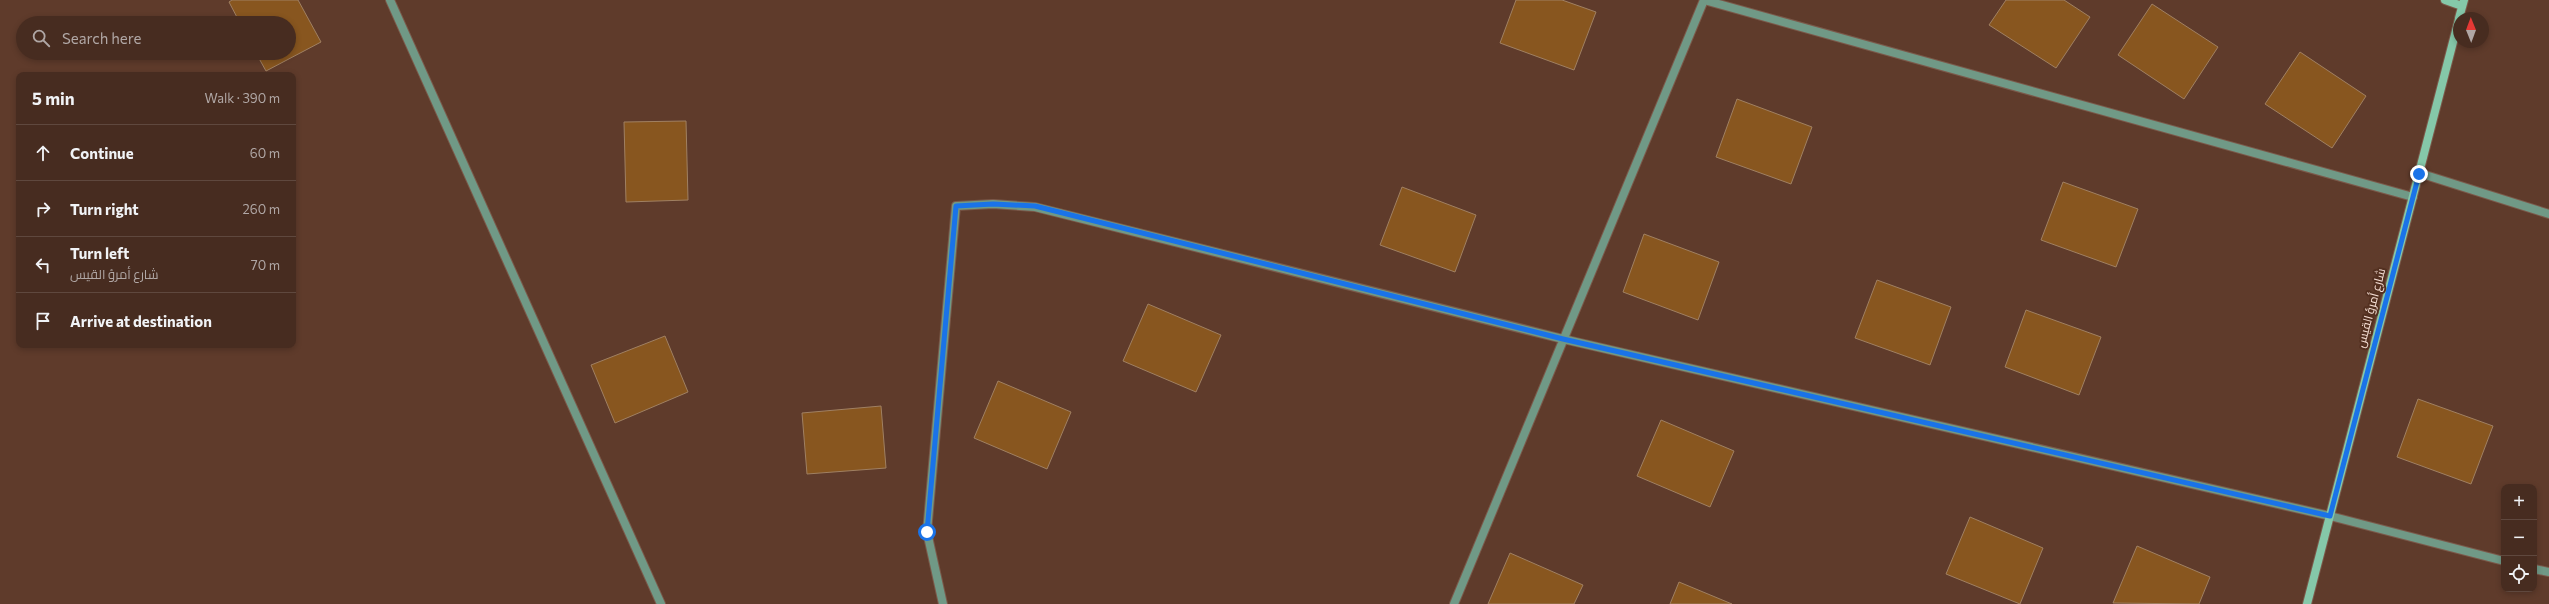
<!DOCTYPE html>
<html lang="en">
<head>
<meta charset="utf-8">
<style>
	body { margin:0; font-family:Commissioner,Cairo,sans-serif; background:#4e3429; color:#f1f3f6 }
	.controls { position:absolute; right:12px; bottom:12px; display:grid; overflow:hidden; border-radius:8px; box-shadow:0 2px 6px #0003 }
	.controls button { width:36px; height:36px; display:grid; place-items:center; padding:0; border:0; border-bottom:1px solid #5f483e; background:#472c20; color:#f1f3f6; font:20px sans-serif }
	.compass { position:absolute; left:2453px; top:12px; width:36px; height:36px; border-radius:50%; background:#472c20; box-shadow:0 2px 6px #0003; rotate:359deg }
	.stop { position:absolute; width:12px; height:12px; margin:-9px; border:3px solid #1a73e8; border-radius:50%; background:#fff }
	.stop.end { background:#1a73e8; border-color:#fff; box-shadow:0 1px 4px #0008 }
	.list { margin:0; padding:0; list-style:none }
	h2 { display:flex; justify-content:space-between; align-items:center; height:52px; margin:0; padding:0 16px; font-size:17px }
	h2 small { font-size:13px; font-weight:400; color:#b0a7a5 }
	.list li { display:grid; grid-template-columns:26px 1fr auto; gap:12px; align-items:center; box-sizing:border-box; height:56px; padding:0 16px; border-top:1px solid #5f483e }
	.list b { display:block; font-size:15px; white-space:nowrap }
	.list p { margin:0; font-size:13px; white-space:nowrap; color:#b0a7a5 }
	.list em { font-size:13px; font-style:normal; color:#b0a7a5 }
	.icon { flex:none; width:22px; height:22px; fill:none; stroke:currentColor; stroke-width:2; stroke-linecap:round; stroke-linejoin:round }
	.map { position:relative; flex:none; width:2549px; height:604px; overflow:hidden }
	.search { position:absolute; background:#472c20; box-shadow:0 2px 6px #0003; left:16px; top:16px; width:280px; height:44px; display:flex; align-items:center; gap:10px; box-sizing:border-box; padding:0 14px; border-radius:22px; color:#b0a7a5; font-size:15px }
	.panel { position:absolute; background:#472c20; box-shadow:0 2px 6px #0003; left:16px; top:72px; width:280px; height:276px; border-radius:8px }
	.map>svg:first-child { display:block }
	.building { fill:#88561f; stroke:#a08062 }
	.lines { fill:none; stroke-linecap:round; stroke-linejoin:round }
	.street-casing { stroke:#7b594a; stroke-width:10 }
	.secondary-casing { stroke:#7b594a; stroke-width:10 }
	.street { stroke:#709986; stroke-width:8 }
	.secondary { stroke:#85c8a9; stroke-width:8 }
	.route { stroke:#1a73e8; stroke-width:5 }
	.labels { text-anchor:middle; stroke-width:4; stroke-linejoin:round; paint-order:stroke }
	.street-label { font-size:12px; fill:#f8e1d7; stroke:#533020 }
</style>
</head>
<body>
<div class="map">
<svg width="2549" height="604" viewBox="0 0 2549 604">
	<rect width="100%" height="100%" fill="#5f3b2b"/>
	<path class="building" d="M 232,0 L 298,0 L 321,42 L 266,71 L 256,53 L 289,53 L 289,23 L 240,23 L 229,2 Z
		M 1516,0 L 1562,0 L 1596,12 L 1574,70 L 1500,43 Z
		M 2006,0 L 2064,0 L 2090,17 L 2056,68 L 1989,25 Z
		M 2152,4 L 2218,47 L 2184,99 L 2118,55 Z
		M 2300,52 L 2366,96 L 2332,148 L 2265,104 Z
		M 1737,99 L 1812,127 L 1791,184 L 1716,157 Z
		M 686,121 L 688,200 L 626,202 L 624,122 Z
		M 2063,182 L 2138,209 L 2116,267 L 2041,240 Z
		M 1402,187 L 1476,215 L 1455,272 L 1380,245 Z
		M 1644,234 L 1719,262 L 1698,320 L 1623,292 Z
		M 1877,280 L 1951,307 L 1930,365 L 1855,338 Z
		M 1148,304 L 1221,335 L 1196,392 L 1123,361 Z
		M 2026,310 L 2101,337 L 2079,395 L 2005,367 Z
		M 665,336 L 688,392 L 615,423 L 591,365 Z
		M 998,381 L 1071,412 L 1047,469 L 974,438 Z
		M 2418,399 L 2493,426 L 2471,484 L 2397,457 Z
		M 881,406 L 886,468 L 807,474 L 802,413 Z
		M 1661,420 L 1734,451 L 1710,507 L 1637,476 Z
		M 1970,517 L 2043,548 L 2020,604 L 1946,574 Z
		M 2137,546 L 2210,577 L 2199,604 L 2113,603 Z
		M 1510,553 L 1583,585 L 1574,604 L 1488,604 Z
		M 1679,582 L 1732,604 L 1670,604 Z"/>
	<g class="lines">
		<g class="street-casing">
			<path id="street" d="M 390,0 L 661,604
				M 1704,0 L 2413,197
				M 2419,173 L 2549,214
				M 2534,569 L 2549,572
				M 943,604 L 927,532 L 956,206 L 993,204 L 1035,207 L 1563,339 L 2330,516 L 2504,561
				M 1454,604 L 1704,0"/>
		</g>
		<g class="secondary-casing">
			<path id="secondary" d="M 2445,0 L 2462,6
				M 2459,18 L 2464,0
				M 2307,604 L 2459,19"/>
		</g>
		<use href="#street" class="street"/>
		<use href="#secondary" class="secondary"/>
	</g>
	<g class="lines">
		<path class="route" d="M 927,532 L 956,206 L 993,204 L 1035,206 L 1563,339 L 2330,516 L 2419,174"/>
	</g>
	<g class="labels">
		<g class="street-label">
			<text transform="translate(2371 308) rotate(-75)" y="4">شارع أمرؤ القيس</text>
		</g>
	</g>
</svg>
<div class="controls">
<button>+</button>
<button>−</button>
<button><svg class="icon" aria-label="locate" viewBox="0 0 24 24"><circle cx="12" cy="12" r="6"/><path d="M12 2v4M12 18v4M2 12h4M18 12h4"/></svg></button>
</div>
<svg class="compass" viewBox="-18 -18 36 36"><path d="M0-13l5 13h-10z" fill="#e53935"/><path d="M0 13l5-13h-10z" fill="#b0a7a5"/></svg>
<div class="stop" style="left:927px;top:532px"></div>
<div class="stop end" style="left:2419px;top:174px"></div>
<div class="search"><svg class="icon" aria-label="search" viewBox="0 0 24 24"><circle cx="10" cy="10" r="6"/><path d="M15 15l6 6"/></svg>Search here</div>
<section class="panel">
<h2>5 min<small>Walk · 390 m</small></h2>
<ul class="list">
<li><svg class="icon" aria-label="ahead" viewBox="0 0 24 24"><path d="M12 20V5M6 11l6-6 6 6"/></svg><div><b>Continue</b></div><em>60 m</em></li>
<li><svg class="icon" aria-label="right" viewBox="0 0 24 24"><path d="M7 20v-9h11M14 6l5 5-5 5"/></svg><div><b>Turn right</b></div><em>260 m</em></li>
<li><svg class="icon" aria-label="left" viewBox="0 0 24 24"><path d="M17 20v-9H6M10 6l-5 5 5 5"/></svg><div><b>Turn left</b><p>شارع أمرؤ القيس</p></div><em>70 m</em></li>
<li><svg class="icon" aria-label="arrive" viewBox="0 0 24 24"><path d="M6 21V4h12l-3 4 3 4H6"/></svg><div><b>Arrive at destination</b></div></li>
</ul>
</section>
</div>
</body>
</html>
